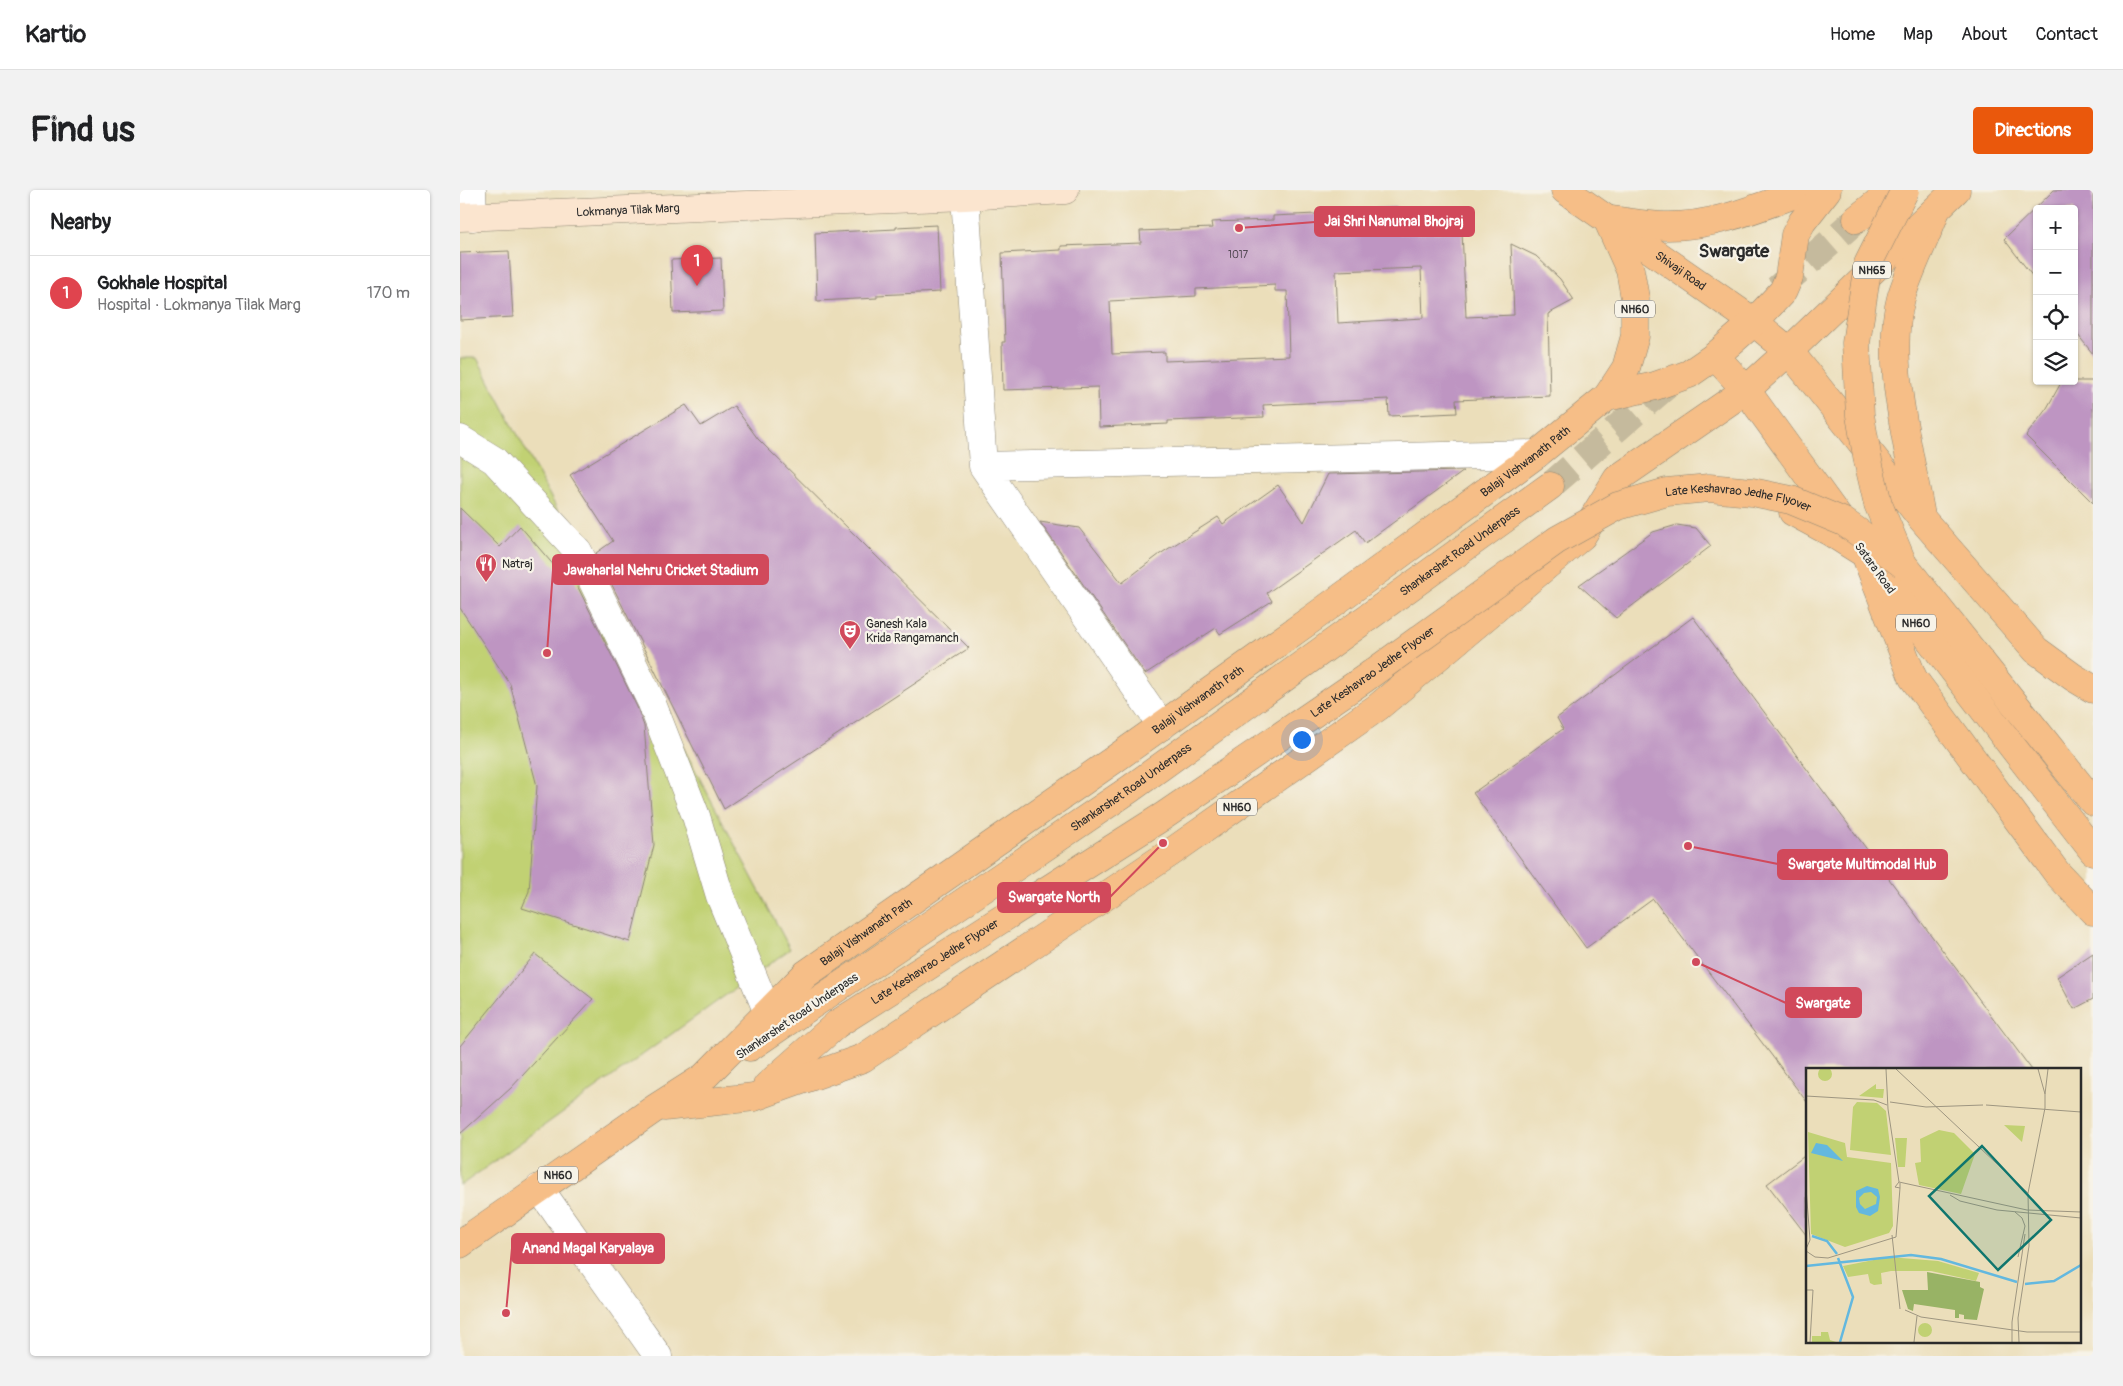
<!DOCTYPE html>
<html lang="en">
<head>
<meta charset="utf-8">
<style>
	body { margin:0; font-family:Pangolin,sans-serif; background:#f2f2f2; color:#202124 }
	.controls { position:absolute; right:15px; top:15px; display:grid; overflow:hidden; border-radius:5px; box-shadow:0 1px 4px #0004 }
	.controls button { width:45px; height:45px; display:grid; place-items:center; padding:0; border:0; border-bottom:1px solid #e0e0e0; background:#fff; color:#202124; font:25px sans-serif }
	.you { position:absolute; left:841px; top:549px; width:18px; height:18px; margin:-12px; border:4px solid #fff; border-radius:50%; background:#1a73e8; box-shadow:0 0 0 8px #1a73e833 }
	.badge { display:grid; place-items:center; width:32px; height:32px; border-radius:50%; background:#ea580c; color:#fff; font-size:16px; font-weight:700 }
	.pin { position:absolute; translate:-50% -41px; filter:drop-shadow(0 1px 2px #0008) }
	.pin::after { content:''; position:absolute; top:26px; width:18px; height:15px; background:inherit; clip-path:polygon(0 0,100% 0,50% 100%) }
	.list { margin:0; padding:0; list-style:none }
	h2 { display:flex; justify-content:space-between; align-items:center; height:65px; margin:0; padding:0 20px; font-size:21px }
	h2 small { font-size:16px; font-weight:400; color:#757577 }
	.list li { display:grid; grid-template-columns:32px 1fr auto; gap:15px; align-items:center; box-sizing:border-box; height:75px; padding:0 20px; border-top:1px solid #e0e0e0 }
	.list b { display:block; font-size:19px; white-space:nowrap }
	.list p { margin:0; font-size:16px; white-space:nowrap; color:#757577 }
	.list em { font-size:16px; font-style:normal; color:#757577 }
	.icon { flex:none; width:28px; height:28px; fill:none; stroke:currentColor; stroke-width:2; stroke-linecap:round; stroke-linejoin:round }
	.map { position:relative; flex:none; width:1633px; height:1166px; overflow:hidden; border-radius:5px }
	header { display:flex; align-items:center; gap:30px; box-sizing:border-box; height:70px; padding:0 25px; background:#fff; border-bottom:1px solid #e0e0e0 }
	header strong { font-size:24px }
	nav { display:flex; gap:28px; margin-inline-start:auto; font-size:18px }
	.intro { display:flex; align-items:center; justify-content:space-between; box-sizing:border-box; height:120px; padding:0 30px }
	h1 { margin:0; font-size:35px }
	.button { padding:12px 22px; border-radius:5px; background:#ea580c; color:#fff; font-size:18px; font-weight:700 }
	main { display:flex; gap:30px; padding:0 30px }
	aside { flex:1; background:#fff; border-radius:5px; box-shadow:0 1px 4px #0004 }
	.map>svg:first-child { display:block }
	.green { fill:#c1d173; stroke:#767e4f }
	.building { fill:#be95c2; fill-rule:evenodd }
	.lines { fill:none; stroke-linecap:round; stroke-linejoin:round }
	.trunk-tunnel { stroke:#c5ba9d; stroke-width:28; stroke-dasharray:28 14; stroke-linecap:butt }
	.minor-casing { stroke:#8b8472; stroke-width:29 }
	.secondary-casing { stroke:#8b8472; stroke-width:29 }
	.trunk-casing { stroke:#8b8472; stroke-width:29 }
	.minor { stroke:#fff; stroke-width:28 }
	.secondary { stroke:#fbe5cf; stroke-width:28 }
	.trunk { stroke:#f6be87; stroke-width:28 }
	.trunk-bridge-casing { stroke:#8b8472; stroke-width:29; stroke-linecap:butt }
	.trunk-bridge { stroke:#f6be87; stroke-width:28 }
	.labels { text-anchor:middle; stroke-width:4.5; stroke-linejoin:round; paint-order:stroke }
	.number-label { font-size:10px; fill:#504651 }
	.shield { fill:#f7f3e8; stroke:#686764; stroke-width:1 }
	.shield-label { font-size:11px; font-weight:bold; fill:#2b2b2b }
	.street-label { font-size:12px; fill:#2b2b2b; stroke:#f7f3e8 }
	.poi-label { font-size:12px; fill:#2b2b2b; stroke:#f7f3e8; text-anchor:start }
	.district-label { font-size:18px; font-weight:bold; fill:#2b2b2b; stroke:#f7f3e8 }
	.inset-river { fill:none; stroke:#63b8df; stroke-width:2.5 }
	.inset-road { fill:none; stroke:#9e9681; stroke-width:1 }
	.view { fill:#0f766e; fill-opacity:0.15; stroke:#0f766e; stroke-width:2.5 }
	.inset-edge { fill:none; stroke:#2b2b2b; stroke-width:2.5 }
	.leader { fill:none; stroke:#d1495b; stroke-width:2 }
	.callout-dot { fill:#d1495b; stroke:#f7f3e8; stroke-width:2 }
	.callout { fill:#d1495b; stroke:#d1495b; stroke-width:2 }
	.callout-label { font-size:14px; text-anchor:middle; font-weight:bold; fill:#fff }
</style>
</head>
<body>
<header>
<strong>Kartio</strong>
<nav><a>Home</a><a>Map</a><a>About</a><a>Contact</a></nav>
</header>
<div class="intro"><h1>Find us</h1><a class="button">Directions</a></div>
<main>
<aside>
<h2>Nearby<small></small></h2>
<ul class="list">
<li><span class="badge" style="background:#e0444e">1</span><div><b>Gokhale Hospital</b><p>Hospital · Lokmanya Tilak Marg</p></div><em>170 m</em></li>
</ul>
</aside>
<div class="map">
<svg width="1633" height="1166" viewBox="0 0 1633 1166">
	<rect width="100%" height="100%" fill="#f7f3e8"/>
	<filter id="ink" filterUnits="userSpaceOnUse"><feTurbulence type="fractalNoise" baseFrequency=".02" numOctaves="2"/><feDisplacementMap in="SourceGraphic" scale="10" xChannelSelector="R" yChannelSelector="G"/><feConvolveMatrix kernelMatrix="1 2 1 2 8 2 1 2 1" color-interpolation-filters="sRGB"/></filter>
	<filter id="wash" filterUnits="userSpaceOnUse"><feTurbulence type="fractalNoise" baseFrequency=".0096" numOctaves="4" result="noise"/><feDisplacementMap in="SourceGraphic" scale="20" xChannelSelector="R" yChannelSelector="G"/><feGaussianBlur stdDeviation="1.12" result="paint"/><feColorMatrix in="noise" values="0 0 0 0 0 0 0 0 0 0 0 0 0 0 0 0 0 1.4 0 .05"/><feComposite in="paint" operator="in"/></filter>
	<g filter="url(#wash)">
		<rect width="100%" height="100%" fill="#ebdeba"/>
		<path class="green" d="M 0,168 L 17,168 L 330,759 L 0,996 Z"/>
		<g id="blocks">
			<path class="building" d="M 1594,0 L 1633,0 L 1633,164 L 1614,140 L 1614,19 L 1577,19 L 1577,92 L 1544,49 Z
				M 938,17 L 939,44 L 1002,41 L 1006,127 L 1054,125 L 1051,54 L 1076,66 L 1100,89 L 1114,110 L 1088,124 L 1090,206 L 996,210 L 997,223 L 929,226 L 928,209 L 803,215 L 804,227 L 708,231 L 708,234 L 639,237 L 638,197 L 543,200 L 542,152 L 545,152 L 542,63 L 601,60 L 601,56 L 681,53 L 680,41 L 752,38 L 751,32 L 813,30 L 813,26 L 898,22 L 898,19 ZM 961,78 L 963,128 L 878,133 L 876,81 ZM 815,95 L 815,101 L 827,101 L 829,166 L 705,171 L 705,162 L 652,164 L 650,111 L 736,106 L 736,99 Z
				M 477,35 L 480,102 L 417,105 L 417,108 L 357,111 L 355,43 L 436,39 L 436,37 Z
				M 49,61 L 53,127 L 0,130 L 0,63 Z
				M 261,68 L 263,121 L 213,123 L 211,70 Z
				M 1602,191 L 1633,191 L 1633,313 L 1566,246 L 1587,218 Z
				M 226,215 L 241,236 L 274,216 L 298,249 L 509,458 L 264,619 L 136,363 L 153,351 L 110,285 Z
				M 1004,281 L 905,353 L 896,340 L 807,403 L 812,411 L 760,444 L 756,438 L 685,484 L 580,332 L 619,338 L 662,393 L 700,364 L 758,327 L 763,334 L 818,295 L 844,332 L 868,284 Z
				M 0,318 L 40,357 L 60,336 L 103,386 L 110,381 L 177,517 L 184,536 L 194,655 L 170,752 L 62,718 L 69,701 L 77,596 L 50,494 L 0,418 Z
				M 1217,335 L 1236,338 L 1251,356 L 1156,428 L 1119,395 L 1193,342 Z
				M 1233,427 L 1572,880 L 1347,880 L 1347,912 L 1193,709 L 1126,758 L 1013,603 L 1103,539 L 1097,528 Z
				M 1633,763 L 1633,809 L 1614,819 L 1597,787 Z
				M 75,764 L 133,809 L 51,898 L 0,944 L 0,856 Z
				M 1347,964 L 1347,1046 L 1307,994 Z"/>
		</g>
	</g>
	<g filter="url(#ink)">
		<use href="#blocks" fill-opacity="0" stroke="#8b8472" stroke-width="1"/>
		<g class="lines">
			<path class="trunk-tunnel" d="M 1317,99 L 1397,29
				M 1090,296 L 1215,188"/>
			<g class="minor-casing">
				<path id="minor" d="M 12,0 L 13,27
					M 505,6 L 523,276 L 702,536
					M 0,249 L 34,270 L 118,361 L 191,511 L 236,626 L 260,706 L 308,823
					M 523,276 L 1077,264
					M 79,998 L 198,1166"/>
			</g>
			<g class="secondary-casing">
				<g id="secondary">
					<path id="s1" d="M 0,27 L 505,6 L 605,0"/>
				</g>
			</g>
			<g class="trunk-casing">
				<g id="trunk">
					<path id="s2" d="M 1105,0 L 1294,132 L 1329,161 L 1462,329 L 1576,460 L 1613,487 L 1633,499"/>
					<path d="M 1397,29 L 1433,0"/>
					<path d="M 1151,30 C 1169,32 1187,36 1205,36 C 1254,37 1302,16 1346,0"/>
					<path d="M 1255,166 L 1286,200 L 1386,338"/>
					<path d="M 1147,207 L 1166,178 L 1175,146 L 1175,108 L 1170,80 L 1148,31"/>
					<path d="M 1333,322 L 1370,342 L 1405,364 L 1453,488 L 1597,683 L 1633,721"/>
					<path d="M 1461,326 C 1450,262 1424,171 1441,108 C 1449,81 1465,50 1475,23"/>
					<path d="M 1443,374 L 1633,612"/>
					<path d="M 1426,393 L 1633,661"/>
					<path id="s3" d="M 290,857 L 670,599 L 1090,296"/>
					<path d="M 307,896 L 377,834"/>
					<path d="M 204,917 L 294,907 L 403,868 L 713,661 L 918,517 L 1122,346 L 1157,289 L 1286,200 L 1329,161 L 1496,0"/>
					<path id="s4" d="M 0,1054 L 197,917 L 244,887 L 346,784 L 652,571 L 853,428 L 1077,264 L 1147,207 L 1195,196 L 1229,184 L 1255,166 L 1294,132 L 1323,101 L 1329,87 L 1335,45 L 1342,32 L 1367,0"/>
				</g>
			</g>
			<use href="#minor" class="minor"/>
			<use href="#secondary" class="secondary"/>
			<use href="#trunk" class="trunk"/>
			<g class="trunk-bridge-casing">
				<g id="trunk-bridge">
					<path d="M 1443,374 L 1418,314 L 1408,271 L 1400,225 L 1396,153 L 1408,74 L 1445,0"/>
					<path id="s5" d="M 377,834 L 705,625 L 904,489 L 1097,350 L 1158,316 L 1207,302 L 1249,298 L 1292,302 L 1331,310 L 1384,332 L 1443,374"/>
				</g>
			</g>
			<use href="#trunk-bridge" class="trunk-bridge"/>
		</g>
	</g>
	<defs>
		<g id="restaurant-pin" transform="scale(1.125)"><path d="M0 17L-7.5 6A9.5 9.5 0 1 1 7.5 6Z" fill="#d1495b" stroke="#f7f3e8"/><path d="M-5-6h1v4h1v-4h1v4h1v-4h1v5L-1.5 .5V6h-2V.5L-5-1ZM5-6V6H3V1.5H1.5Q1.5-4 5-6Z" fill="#fff"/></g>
		<g id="theatre-pin" transform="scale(1.125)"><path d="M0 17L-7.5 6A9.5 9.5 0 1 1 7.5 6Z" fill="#d1495b" stroke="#f7f3e8"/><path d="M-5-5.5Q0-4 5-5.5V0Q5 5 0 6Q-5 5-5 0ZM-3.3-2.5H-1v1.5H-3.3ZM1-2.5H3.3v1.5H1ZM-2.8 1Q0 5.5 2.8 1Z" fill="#fff"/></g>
	</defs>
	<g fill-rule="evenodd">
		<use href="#restaurant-pin" x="26" y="374"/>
		<use href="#theatre-pin" x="390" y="441"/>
	</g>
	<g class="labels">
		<g class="number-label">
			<text x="778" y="68">1017</text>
		</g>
		<g class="shield">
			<rect x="1393" y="71.5" width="38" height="17" rx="4"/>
			<rect x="1155" y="110.5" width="40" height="17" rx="4"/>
			<rect x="1436" y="424.5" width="40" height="17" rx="4"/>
			<rect x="757" y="608.5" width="40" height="17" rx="4"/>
			<rect x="78" y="976.5" width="40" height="17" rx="4"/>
		</g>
		<g class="shield-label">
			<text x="1412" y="84">NH65</text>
			<text x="1175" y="123">NH60</text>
			<text x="1456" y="437">NH60</text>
			<text x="777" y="621">NH60</text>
			<text x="98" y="989">NH60</text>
		</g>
		<g class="street-label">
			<text dy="4" stroke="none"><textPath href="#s1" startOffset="168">Lokmanya Tilak Marg</textPath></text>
			<text dy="4" stroke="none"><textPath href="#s2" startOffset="141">Shivaji Road</textPath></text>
			<text dy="4" stroke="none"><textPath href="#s4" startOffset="1324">Balaji Vishwanath Path</textPath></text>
			<text dy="4" stroke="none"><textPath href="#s5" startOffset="1061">Late Keshavrao Jedhe Flyover</textPath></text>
			<text dy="4" stroke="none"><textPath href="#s3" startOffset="866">Shankarshet Road Underpass</textPath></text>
			<text transform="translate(1415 378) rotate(54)" y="4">Satara Road</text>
			<text dy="4" stroke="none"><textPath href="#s5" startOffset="641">Late Keshavrao Jedhe Flyover</textPath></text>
			<text dy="4" stroke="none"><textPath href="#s4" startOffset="919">Balaji Vishwanath Path</textPath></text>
			<text dy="4" stroke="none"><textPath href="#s3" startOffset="461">Shankarshet Road Underpass</textPath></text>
			<text dy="4" stroke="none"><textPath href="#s4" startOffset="514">Balaji Vishwanath Path</textPath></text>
			<text dy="4" stroke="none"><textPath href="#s5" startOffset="116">Late Keshavrao Jedhe Flyover</textPath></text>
			<text transform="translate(337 826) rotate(-34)" y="4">Shankarshet Road Underpass</text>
		</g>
		<g class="poi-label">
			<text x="42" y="378">Natraj</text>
			<text x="406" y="438">Ganesh Kala<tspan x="406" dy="14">Krida Rangamanch</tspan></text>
		</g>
		<g class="district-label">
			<text x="1274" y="67">Swargate</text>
		</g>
	</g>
	<g transform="translate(1346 878)">
		<rect width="275" height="275" fill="#ebdeba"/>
		<path d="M12 6a7 7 0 1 1 14 0a7 7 0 1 1-14 0ZM 70,16 L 70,21 L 78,21 L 77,30 L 53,28 ZM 51,34 L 71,35 L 80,43 L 85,87 L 44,82 L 47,39 ZM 198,57 L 219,58 L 216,74 ZM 133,62 L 148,65 L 169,86 L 155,126 L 113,117 L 109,95 L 115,94 L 114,71 ZM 2,64 L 39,75 L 41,89 L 85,95 L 87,158 L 83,165 L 39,179 L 5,166 ZM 89,70 L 101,70 L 99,99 L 92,99 ZM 83,189 L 132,193 L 173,205 L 170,213 L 125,203 L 85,203 L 75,205 L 76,216 L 68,217 L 64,215 L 62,206 L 42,209 L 37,198 ZM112 262a7 7 0 1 1 14 0a7 7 0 1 1-14 0ZM 15,264 L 22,264 L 24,272 L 30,274 L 6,274 L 6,268 L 15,268 Z" fill="#c1d173"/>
		<path d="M 121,204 L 174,214 L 174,219 L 178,221 L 171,252 L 158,251 L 158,247 L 153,246 L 153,250 L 149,250 L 149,242 L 108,236 L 107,243 L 102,241 L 96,222 L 122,222 Z" fill="#98b365"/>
		<path d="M 10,75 L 21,77 L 37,93 L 5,85 ZM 61,118 L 72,121 L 74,129 L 72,143 L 64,148 L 53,145 L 50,139 L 50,123 ZM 65,124 L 71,129 L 70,136 L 59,141 L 54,136 L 53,130 L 58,125 Z" fill="#63b8df" fill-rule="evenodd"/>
		<path class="inset-river" d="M 6,168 L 21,173 L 31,186M 32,190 L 47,229 L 34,274M 0,198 L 105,187 L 135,191 L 211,214M 219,216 L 248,213 L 275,197"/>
		<path class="inset-road" d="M 80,1 L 82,41 L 93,114M 90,1 L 222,125M 239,26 L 242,1M 0,28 L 68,32 L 81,37M 84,34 L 120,39 L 177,37M 180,37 L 275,44M 94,115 L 94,120 L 89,119 L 93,114 L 221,142 L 275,144M 0,120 L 4,172 L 0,181M 144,127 L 154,133 L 191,142 L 275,150M 209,144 L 216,150 L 219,158 L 212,189M 86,167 L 94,241M 0,183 L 9,189 L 22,190 L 90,169 L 94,120M 0,222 L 7,222 L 4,274M 99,242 L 115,249 L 221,264 L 275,264M 108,274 L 111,248M 206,274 L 206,254 L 219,166M 213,274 L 212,250 L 223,178 L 222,125 L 239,40 L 239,26 L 232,1"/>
		<path class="view" d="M 176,78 L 245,152 L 192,202 L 123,128 Z"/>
		<rect width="275" height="275" class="inset-edge"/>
	</g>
	<path class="leader" d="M779 38L855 32M87 463L93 380M1228 656L1318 674M703 653L650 707M1236 772L1326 813M46 1123L52 1058"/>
	<g class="callout-dot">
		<circle cx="779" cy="38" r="5"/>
		<circle cx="87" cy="463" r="5"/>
		<circle cx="1228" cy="656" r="5"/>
		<circle cx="703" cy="653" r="5"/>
		<circle cx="1236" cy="772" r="5"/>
		<circle cx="46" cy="1123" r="5"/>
	</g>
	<g class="callout">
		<rect x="855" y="17" width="159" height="29" rx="5"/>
		<rect x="93" y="365" width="215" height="29" rx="5"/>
		<rect x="1318" y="660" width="169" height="29" rx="5"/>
		<rect x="538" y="693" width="112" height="29" rx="5"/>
		<rect x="1326" y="798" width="75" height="29" rx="5"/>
		<rect x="52" y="1044" width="152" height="29" rx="5"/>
	</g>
	<g class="callout-label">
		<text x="934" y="36">Jai Shri Nanumal Bhojraj</text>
		<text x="201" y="385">Jawaharlal Nehru Cricket Stadium</text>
		<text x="1402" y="679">Swargate Multimodal Hub</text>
		<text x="594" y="712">Swargate North</text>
		<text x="1363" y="818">Swargate</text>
		<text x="128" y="1063">Anand Magal Karyalaya</text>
	</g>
</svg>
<div class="controls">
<button>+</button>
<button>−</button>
<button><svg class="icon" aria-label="locate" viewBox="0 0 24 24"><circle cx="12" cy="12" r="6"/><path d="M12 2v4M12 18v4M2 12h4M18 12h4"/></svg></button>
<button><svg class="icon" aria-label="layers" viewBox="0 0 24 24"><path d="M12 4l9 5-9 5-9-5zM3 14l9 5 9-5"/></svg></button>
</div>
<div class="you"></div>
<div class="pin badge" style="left:237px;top:96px;background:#e0444e">1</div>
</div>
</main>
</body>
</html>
